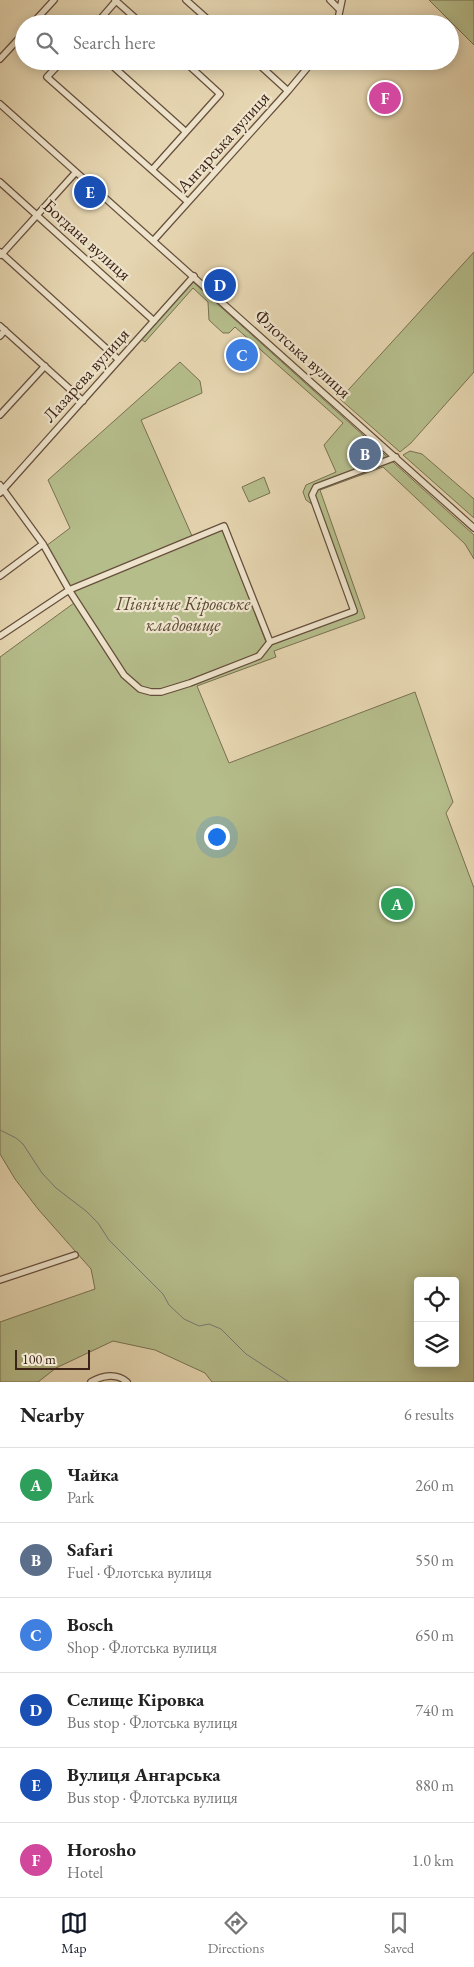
<!DOCTYPE html>
<html lang="en">
<head>
<meta charset="utf-8">
<style>
	body { margin:0; font-family:"EB Garamond",serif; background:#f6f6f6; color:#222 }
	.controls { position:absolute; right:15px; bottom:15px; display:grid; overflow:hidden; border-radius:5px; box-shadow:0 2px 12px #0003 }
	.controls button { width:45px; height:45px; display:grid; place-items:center; padding:0; border:0; border-bottom:1px solid #e0e0e0; background:#fff; color:#222; font:25px sans-serif }
	.scale { position:absolute; left:15px; bottom:12px; width:75px; box-sizing:border-box; padding-left:5px; border:2px solid #3d2217; border-top:0; font-size:14px; line-height:18px; white-space:nowrap; color:#3d2217; -webkit-text-stroke:4px #eee4cc; paint-order:stroke }
	.you { position:absolute; left:216px; top:836px; width:18px; height:18px; margin:-12px; border:4px solid #fff; border-radius:50%; background:#1a73e8; box-shadow:0 0 0 8px #1a73e833 }
	.badge { display:grid; place-items:center; width:32px; height:32px; border-radius:50%; background:#111827; color:#fff; font-size:16px; font-weight:700 }
	.pin { position:absolute; translate:-50% -50%; border:2px solid #fff; box-shadow:0 1px 5px #0006 }
	.list { margin:0; padding:0; list-style:none }
	h2 { display:flex; justify-content:space-between; align-items:center; height:65px; margin:0; padding:0 20px; font-size:21px }
	h2 small { font-size:16px; font-weight:400; color:#767676 }
	.list li { display:grid; grid-template-columns:32px 1fr auto; gap:15px; align-items:center; box-sizing:border-box; height:75px; padding:0 20px; border-top:1px solid #e0e0e0 }
	.list b { display:block; font-size:19px; white-space:nowrap }
	.list p { margin:0; font-size:16px; white-space:nowrap; color:#767676 }
	.list em { font-size:16px; font-style:normal; color:#767676 }
	.icon { flex:none; width:28px; height:28px; fill:none; stroke:currentColor; stroke-width:2; stroke-linecap:round; stroke-linejoin:round }
	.map { position:relative; flex:none; width:474px; height:1382px; overflow:hidden }
	.search { position:absolute; background:#fff; box-shadow:0 2px 12px #0003; left:15px; right:15px; top:15px; height:55px; display:flex; align-items:center; gap:12px; box-sizing:border-box; padding:0 18px; border-radius:28px; color:#767676; font-size:19px }
	.sheet { height:515px; background:#fff }
	nav { display:flex; justify-content:space-around; align-items:center; box-sizing:border-box; height:70px; border-top:1px solid #e0e0e0; background:#fff; font-size:14px; color:#767676 }
	nav a { display:grid; justify-items:center; gap:2px }
	nav .on { color:#111827 }
	.map>svg:first-child { display:block }
	.green { fill:#b5bd8b; stroke:#797051; fill-rule:evenodd }
	.lines { fill:none; stroke-linecap:round; stroke-linejoin:round }
	.stream { stroke:#767a78; stroke-width:1 }
	.minor-casing { stroke:#674f3d; stroke-width:8 }
	.minor { stroke:#eee4cc; stroke-width:5.5 }
	.labels { text-anchor:middle; stroke-width:4.5; stroke-linejoin:round; paint-order:stroke }
	.street-label { font-size:18px; fill:#3d2217; stroke:#eee4cc }
	.park-label { font-size:18px; font-style:italic; fill:#5b4934; stroke:#eee4cc }
</style>
</head>
<body>
<div class="map">
<svg width="474" height="1382" viewBox="0 0 474 1382">
	<rect width="100%" height="100%" fill="#e5d5b0"/>
	<filter id="stains"><feTurbulence type="fractalNoise" baseFrequency=".004" numOctaves="4"/><feColorMatrix values="0 0 0 0 .2 0 0 0 0 .09 0 0 0 0 .02 0 0 0 .5 -.17"/></filter>
	<radialGradient id="worn" r=".72"><stop offset=".6" stop-color="#630" stop-opacity="0"/><stop offset="1" stop-color="#630" stop-opacity=".3"/></radialGradient>
	<path class="green" d="M 429,0 L 474,0 L 474,45 Z
		M 474,252 L 474,372 L 411,443 L 400,452 L 340,399 Z
		M 193,282 L 474,535 L 474,559 L 465,544 L 383,467 L 320,490 L 365,618 L 274,651 L 276,657 L 197,686 L 229,763 L 415,692 L 453,802 L 446,813 L 474,888 L 474,1382 L 212,1382 L 205,1373 L 155,1350 L 113,1341 L 56,1368 L 38,1382 L 0,1382 L 0,1322 L 95,1289 L 91,1269 L 38,1209 L 15,1179 L 0,1154 L 0,657 L 74,603 L 122,677 L 135,688 L 156,695 L 260,658 L 274,643 L 351,610 L 313,505 L 306,500 L 303,492 L 306,485 L 336,472 L 324,445 L 343,423 L 235,327 L 229,333 L 223,333 L 209,320 L 208,302 L 193,288 L 145,342 L 141,339 ZM 418,1281 L 455,1281 L 455,1363 L 418,1363 Z
		M 180,362 L 200,381 L 202,393 L 141,420 L 192,536 L 69,587 L 46,546 L 70,528 L 48,480 Z
		M 410,451 L 422,454 L 474,499 L 474,518 L 403,455 Z
		M 264,477 L 270,493 L 249,502 L 242,487 Z
		M 222,529 L 266,642 L 256,654 L 190,681 L 156,691 L 141,687 L 125,674 L 71,591 Z"/>
	<g class="lines">
		<path class="stream" d="M 0,1130 L 16,1138 L 23,1144 L 42,1173 L 56,1188 L 86,1211 L 98,1223 L 109,1240 L 163,1294 L 169,1305 L 184,1319 L 199,1326 L 209,1324 L 221,1329 L 246,1354 L 289,1382"/>
		<g class="minor-casing">
			<path id="minor" d="M 115,0 L 142,24
				M 186,0 L 213,24
				M 330,0 L 339,9
				M 32,24 L 54,0
				M 96,24 L 116,1
				M 337,24 L 342,0
				M 0,59 L 24,33
				M 62,61 L 47,77 L 188,202
				M 107,61 L 186,132
				M 255,61 L 288,91
				M 0,104 L 474,528
				M 152,170 L 220,94 L 184,61
				M 0,182 L 154,321
				M 153,241 L 288,91 L 313,61
				M 0,252 L 119,360
				M 1,255 L 76,172
				M 0,326 L 83,401
				M 0,336 L 5,330
				M 0,415 L 45,366
				M 0,485 L 43,544 L 69,590 L 124,675 L 140,689 L 151,692 L 161,692 L 190,683 L 259,656 L 270,642 L 354,611 L 312,495 L 316,487 L 396,457
				M 0,493 L 194,276
				M 0,576 L 43,544
				M 0,636 L 69,590 L 224,526 L 270,642
				M 0,1280 L 75,1255
				M 91,1382 C 103,1375 117,1373 127,1382"/>
		</g>
		<use href="#minor" class="minor"/>
	</g>
	<g class="labels">
		<g class="street-label">
			<text transform="translate(223 142) rotate(-48)" y="6">Ангарська вулиця</text>
			<text transform="translate(87 240) rotate(42)" y="6">Богдана вулиця</text>
			<text transform="translate(303 354) rotate(42)" y="6">Флотська вулиця</text>
			<text transform="translate(86 375) rotate(-48)" y="6">Лазарева вулиця</text>
		</g>
		<g class="park-label">
			<text x="183" y="610">Північне Кіровське<tspan x="183" dy="21">кладовище</tspan></text>
		</g>
	</g>
	<rect width="100%" height="100%" filter="url(#stains)"/>
	<rect width="100%" height="100%" fill="url(#worn)"/>
</svg>
<div class="controls">
<button><svg class="icon" aria-label="locate" viewBox="0 0 24 24"><circle cx="12" cy="12" r="6"/><path d="M12 2v4M12 18v4M2 12h4M18 12h4"/></svg></button>
<button><svg class="icon" aria-label="layers" viewBox="0 0 24 24"><path d="M12 4l9 5-9 5-9-5zM3 14l9 5 9-5"/></svg></button>
</div>
<div class="scale">100 m</div>
<div class="you"></div>
<div class="pin badge" style="left:397px;top:904px;background:#2e9e5b">A</div>
<div class="pin badge" style="left:365px;top:454px;background:#5c6f8a">B</div>
<div class="pin badge" style="left:242px;top:355px;background:#3f7fe0">C</div>
<div class="pin badge" style="left:220px;top:285px;background:#1a4fb4">D</div>
<div class="pin badge" style="left:90px;top:192px;background:#1a4fb4">E</div>
<div class="pin badge" style="left:385px;top:98px;background:#d1479c">F</div>
<div class="search"><svg class="icon" aria-label="search" viewBox="0 0 24 24"><circle cx="10" cy="10" r="6"/><path d="M15 15l6 6"/></svg>Search here</div>
</div>
<section class="sheet">
<h2>Nearby<small>6 results</small></h2>
<ul class="list">
<li><span class="badge" style="background:#2e9e5b">A</span><div><b>Чайка</b><p>Park</p></div><em>260 m</em></li>
<li><span class="badge" style="background:#5c6f8a">B</span><div><b>Safari</b><p>Fuel · Флотська вулиця</p></div><em>550 m</em></li>
<li><span class="badge" style="background:#3f7fe0">C</span><div><b>Bosch</b><p>Shop · Флотська вулиця</p></div><em>650 m</em></li>
<li><span class="badge" style="background:#1a4fb4">D</span><div><b>Селище Кіровка</b><p>Bus stop · Флотська вулиця</p></div><em>740 m</em></li>
<li><span class="badge" style="background:#1a4fb4">E</span><div><b>Вулиця Ангарська</b><p>Bus stop · Флотська вулиця</p></div><em>880 m</em></li>
<li><span class="badge" style="background:#d1479c">F</span><div><b>Horosho</b><p>Hotel</p></div><em>1.0 km</em></li>
</ul>
</section>
<nav>
<a class="on"><svg class="icon" aria-label="map" viewBox="0 0 24 24"><path d="M3 6l6-2 6 2 6-2v14l-6 2-6-2-6 2zM9 4v14M15 6v14"/></svg>Map</a>
<a><svg class="icon" aria-label="directions" viewBox="0 0 24 24"><path d="M12 3l9 9-9 9-9-9zM9 14v-3h6M13 9l2 2-2 2"/></svg>Directions</a>
<a><svg class="icon" aria-label="saved" viewBox="0 0 24 24"><path d="M7 4h10v16l-5-4-5 4z"/></svg>Saved</a>
</nav>
</body>
</html>
